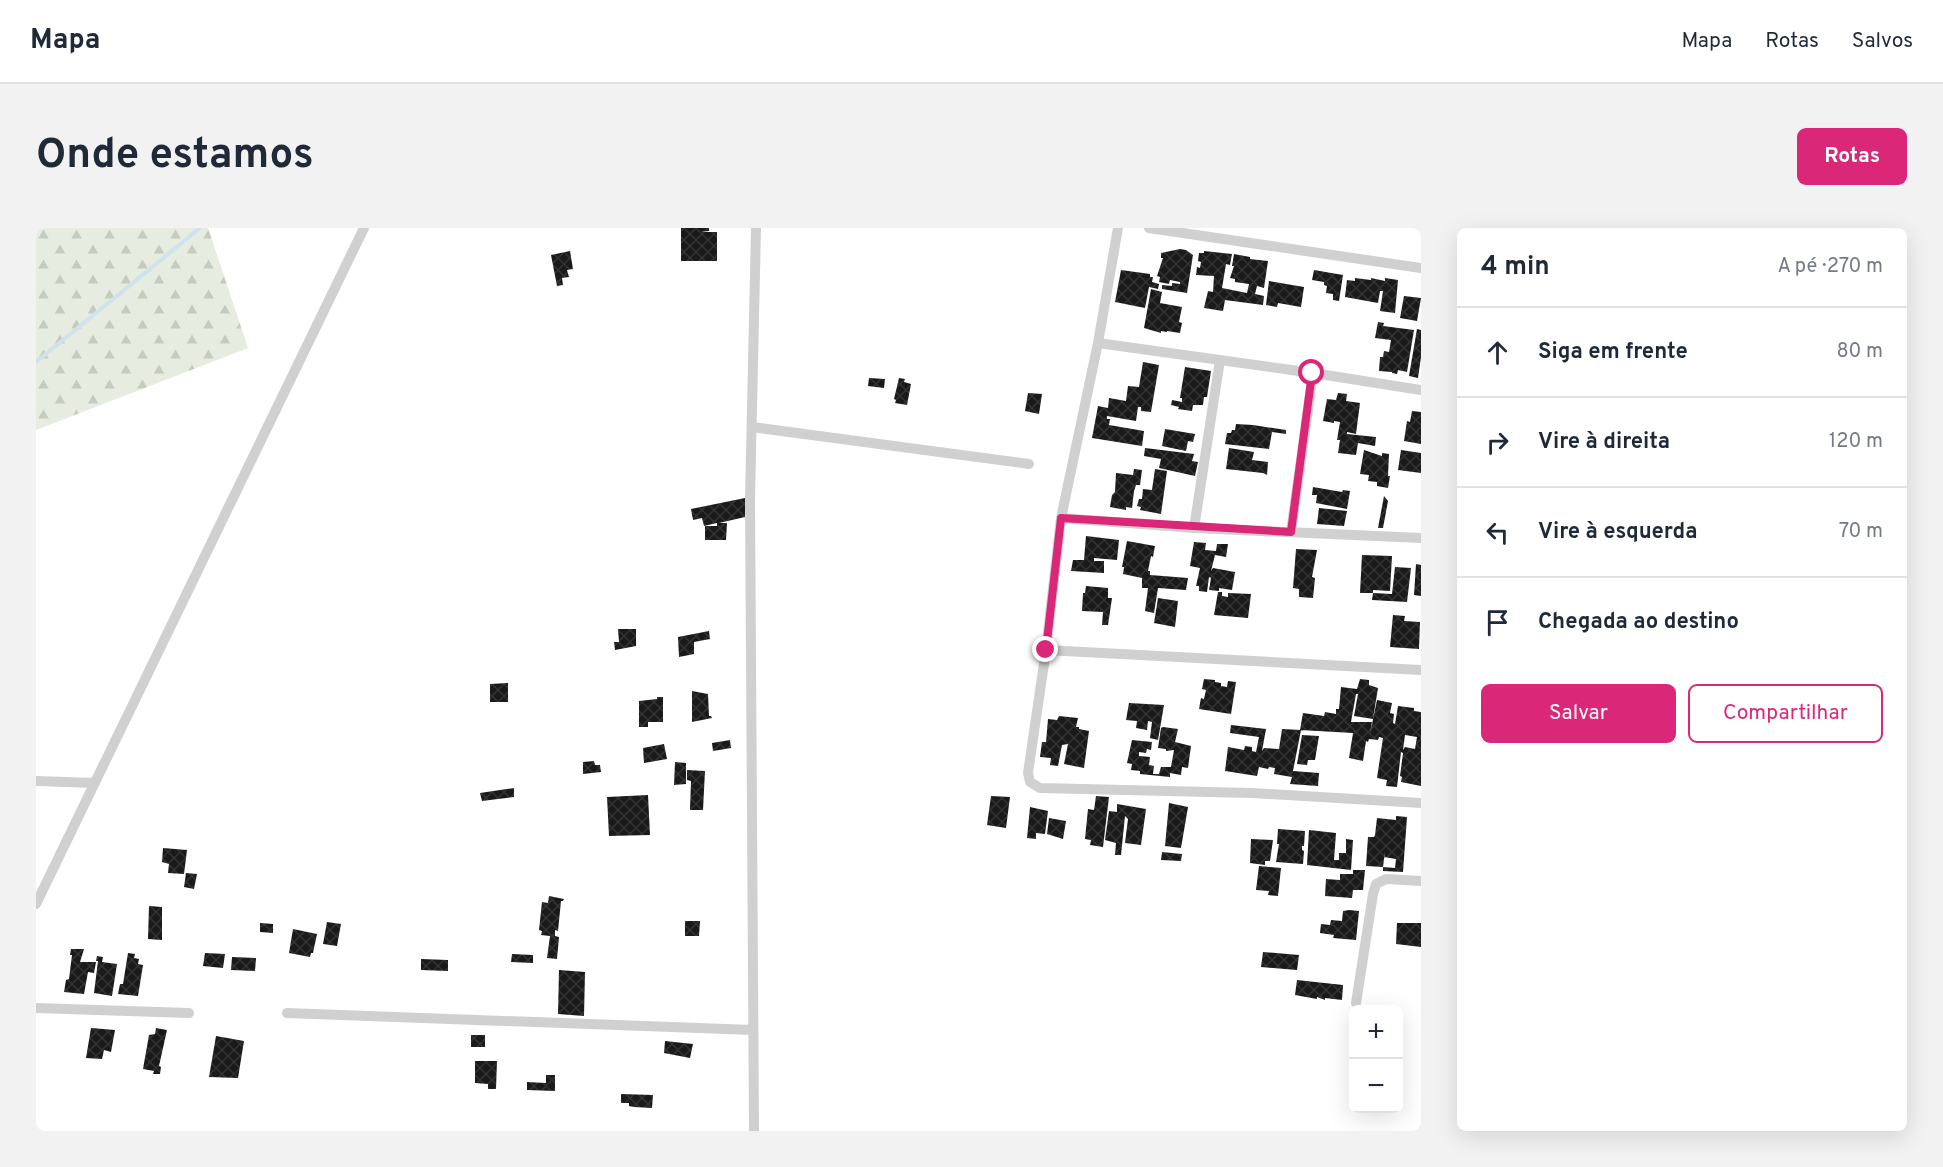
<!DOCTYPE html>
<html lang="pt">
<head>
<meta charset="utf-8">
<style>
	body { margin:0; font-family:Overpass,sans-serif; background:#f2f2f3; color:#1f2937 }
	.controls { position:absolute; right:18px; bottom:18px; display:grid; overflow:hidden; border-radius:9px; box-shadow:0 6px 24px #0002 }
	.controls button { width:54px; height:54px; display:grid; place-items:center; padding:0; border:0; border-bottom:2px solid #e0e1e3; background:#fff; color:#1f2937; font:30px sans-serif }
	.stop { position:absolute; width:18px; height:18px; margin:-14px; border:4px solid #db2777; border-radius:50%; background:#fff }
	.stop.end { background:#db2777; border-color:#fff; box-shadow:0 2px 6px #0008 }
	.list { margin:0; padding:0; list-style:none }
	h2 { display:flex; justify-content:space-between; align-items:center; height:78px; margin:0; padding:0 24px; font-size:26px }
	h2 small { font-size:20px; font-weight:400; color:#747a83 }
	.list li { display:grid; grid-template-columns:39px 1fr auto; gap:18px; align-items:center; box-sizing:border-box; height:90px; padding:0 24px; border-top:2px solid #e0e1e3 }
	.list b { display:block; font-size:22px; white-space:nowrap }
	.list em { font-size:20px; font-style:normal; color:#747a83 }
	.actions { display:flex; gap:12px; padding:18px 24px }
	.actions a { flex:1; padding:14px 0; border:2px solid #db2777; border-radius:9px; text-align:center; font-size:21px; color:#db2777 }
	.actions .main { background:#db2777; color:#fff }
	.icon { flex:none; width:33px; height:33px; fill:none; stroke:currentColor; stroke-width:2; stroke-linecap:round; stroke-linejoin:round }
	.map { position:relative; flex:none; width:1385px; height:903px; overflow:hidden; border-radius:9px }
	header { display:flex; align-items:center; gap:36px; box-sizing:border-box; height:84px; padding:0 30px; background:#fff; border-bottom:2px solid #e0e1e3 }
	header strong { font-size:28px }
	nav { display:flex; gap:33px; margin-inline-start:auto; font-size:21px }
	.intro { display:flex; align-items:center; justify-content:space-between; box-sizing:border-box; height:144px; padding:0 36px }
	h1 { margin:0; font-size:42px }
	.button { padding:15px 27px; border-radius:9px; background:#db2777; color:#fff; font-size:21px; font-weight:700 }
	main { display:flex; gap:36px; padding:0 36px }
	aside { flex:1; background:#fff; border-radius:9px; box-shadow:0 6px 24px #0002 }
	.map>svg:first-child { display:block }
	.forest { fill:url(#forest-firs) }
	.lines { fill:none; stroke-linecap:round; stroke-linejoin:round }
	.stream { stroke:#cfe2ee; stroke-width:4 }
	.building { fill:url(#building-cross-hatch); fill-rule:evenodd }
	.street { stroke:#d0d0d0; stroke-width:10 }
	.route { stroke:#db2777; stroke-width:8 }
</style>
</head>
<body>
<header>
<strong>Mapa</strong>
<nav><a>Mapa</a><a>Rotas</a><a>Salvos</a></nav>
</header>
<div class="intro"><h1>Onde estamos</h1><a class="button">Rotas</a></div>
<main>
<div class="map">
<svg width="1385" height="903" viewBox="0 0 1385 903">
	<defs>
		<pattern id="forest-firs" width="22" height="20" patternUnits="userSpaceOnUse" patternTransform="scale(1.5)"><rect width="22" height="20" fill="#e6ecdf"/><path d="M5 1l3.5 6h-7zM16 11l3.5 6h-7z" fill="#c6cbc0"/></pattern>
		<pattern id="building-cross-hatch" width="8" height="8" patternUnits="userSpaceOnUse" patternTransform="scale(1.5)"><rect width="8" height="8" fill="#1a1a1a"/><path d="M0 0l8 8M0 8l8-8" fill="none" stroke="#333"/></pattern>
	</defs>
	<rect width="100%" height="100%" fill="#fff"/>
	<path class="forest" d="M 0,0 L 172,0 L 212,120 L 0,202 Z"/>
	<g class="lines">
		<path class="stream" d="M 0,134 L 164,0"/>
	</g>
	<path class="building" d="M 645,0 L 673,0 L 673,3 L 665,4 L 681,4 L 681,33 L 645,33 Z
		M 1144,21 L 1150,22 L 1157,27 L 1151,65 L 1126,61 L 1126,57 L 1136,58 L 1136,55 L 1144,56 L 1144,54 L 1134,52 L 1133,56 L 1123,54 L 1124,49 L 1121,48 L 1127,30 L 1125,30 L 1125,25 Z
		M 534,23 L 537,41 L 531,42 L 533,49 L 526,50 L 527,57 L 521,58 L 515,27 Z
		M 1168,23 L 1196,26 L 1194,37 L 1190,36 L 1186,60 L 1211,65 L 1213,56 L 1199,54 L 1199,51 L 1194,50 L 1198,38 L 1196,38 L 1198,26 L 1214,29 L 1214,31 L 1232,33 L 1228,60 L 1221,58 L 1219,66 L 1228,68 L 1227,77 L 1189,72 L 1187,83 L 1168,80 L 1172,63 L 1177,64 L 1178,48 L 1160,47 L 1161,39 L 1164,40 L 1165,34 L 1162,33 L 1163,25 L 1168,25 Z
		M 1085,42 L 1114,46 L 1114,49 L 1117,49 L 1116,54 L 1123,56 L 1122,61 L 1113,59 L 1109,80 L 1079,74 Z
		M 1278,42 L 1307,47 L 1303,73 L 1297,72 L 1297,66 L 1290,65 L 1291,58 L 1288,57 L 1288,54 L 1276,52 Z
		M 1319,50 L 1335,52 L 1335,50 L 1349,53 L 1349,50 L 1362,52 L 1359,85 L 1344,83 L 1347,63 L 1344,63 L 1342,75 L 1309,69 L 1311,52 L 1319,53 Z
		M 1233,53 L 1268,59 L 1265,79 L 1242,75 L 1241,79 L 1230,77 Z
		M 1115,61 L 1126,64 L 1124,75 L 1146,79 L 1143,94 L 1146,95 L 1144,105 L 1131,103 L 1131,104 L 1125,103 L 1125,105 L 1108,100 Z
		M 1368,68 L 1385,70 L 1381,93 L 1364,90 Z
		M 1342,94 L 1348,95 L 1347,98 L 1378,102 L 1371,144 L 1362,142 L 1361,146 L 1356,145 L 1356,144 L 1343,143 L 1344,129 L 1347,129 L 1348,123 L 1353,124 L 1355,112 L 1339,110 Z
		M 1381,101 L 1385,102 L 1385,129 L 1382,150 L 1373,148 Z
		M 1107,134 L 1123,137 L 1115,184 L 1105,183 L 1105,179 L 1102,179 L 1100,193 L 1071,188 L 1071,191 L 1074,191 L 1073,197 L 1108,203 L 1106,218 L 1056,210 L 1062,178 L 1072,180 L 1073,170 L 1090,173 L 1092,158 L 1103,159 Z
		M 1149,139 L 1175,143 L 1171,169 L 1168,169 L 1167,177 L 1157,177 L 1156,183 L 1142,181 L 1143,179 L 1135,177 L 1136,172 L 1146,174 L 1146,170 L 1144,170 Z
		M 833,150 L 849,151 L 848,160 L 832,158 Z
		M 863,150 L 869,151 L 868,154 L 875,156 L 871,177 L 859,175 L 860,172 L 858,171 Z
		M 992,165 L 1006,166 L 1003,186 L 989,183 Z
		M 1302,165 L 1311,166 L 1310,173 L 1324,175 L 1320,206 L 1311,204 L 1311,206 L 1340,209 L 1339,218 L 1322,215 L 1320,227 L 1302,225 L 1304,212 L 1301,212 L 1304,194 L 1298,193 L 1298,195 L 1287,193 L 1291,171 L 1300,172 Z
		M 1376,183 L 1385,184 L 1385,216 L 1368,213 L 1371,193 L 1374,194 Z
		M 1200,196 L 1217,197 L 1250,202 L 1250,206 L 1236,204 L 1233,221 L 1189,216 L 1191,205 L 1195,205 L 1196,202 L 1199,202 Z
		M 1129,201 L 1159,206 L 1157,214 L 1152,213 L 1150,223 L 1126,218 Z
		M 1109,220 L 1158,226 L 1156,233 L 1162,234 L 1159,248 L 1123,240 L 1125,231 L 1108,228 Z
		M 1193,220 L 1218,224 L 1216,232 L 1232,234 L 1231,247 L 1227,245 L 1190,241 Z
		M 1328,222 L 1346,228 L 1346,225 L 1353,226 L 1352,248 L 1354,248 L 1352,260 L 1341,258 L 1341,254 L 1332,253 L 1333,247 L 1324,246 Z
		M 1365,222 L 1385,225 L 1385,245 L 1362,242 Z
		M 1098,241 L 1106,242 L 1104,257 L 1100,257 L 1098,263 L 1096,280 L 1090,279 L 1090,282 L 1074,279 L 1076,267 L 1079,264 L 1080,245 L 1097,247 Z
		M 1119,241 L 1131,243 L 1125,286 L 1104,282 L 1105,279 L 1101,278 L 1103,271 L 1106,271 L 1107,261 L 1116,262 Z
		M 1277,259 L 1306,264 L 1307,262 L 1314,263 L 1311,281 L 1280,275 L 1281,267 L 1276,267 Z
		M 1348,268 L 1352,273 L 1347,300 L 1342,300 Z
		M 709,270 L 709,289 L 683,295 L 691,295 L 690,312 L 669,312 L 669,298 L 681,298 L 681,295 L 668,298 L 666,290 L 657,292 L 655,281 Z
		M 1283,280 L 1311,283 L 1308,298 L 1281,296 Z
		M 1050,308 L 1083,312 L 1081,332 L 1058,330 L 1058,333 L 1068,333 L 1068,345 L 1035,343 L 1037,332 L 1048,332 Z
		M 1091,313 L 1119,318 L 1117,329 L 1115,328 L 1112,343 L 1114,343 L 1114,347 L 1152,350 L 1150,362 L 1122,360 L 1118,385 L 1109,383 L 1112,360 L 1106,360 L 1106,350 L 1087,346 L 1088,339 L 1086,339 Z
		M 1158,314 L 1170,315 L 1169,322 L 1180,323 L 1181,316 L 1192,316 L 1190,329 L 1179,327 L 1175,343 L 1177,340 L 1199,344 L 1196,362 L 1183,360 L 1183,363 L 1173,362 L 1175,350 L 1173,349 L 1171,364 L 1163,363 L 1163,358 L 1160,358 L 1164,340 L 1154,338 Z
		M 1260,321 L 1281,322 L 1276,349 L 1279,350 L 1277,370 L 1263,369 L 1263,361 L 1257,360 Z
		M 1326,327 L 1356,328 L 1354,363 L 1337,362 L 1337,365 L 1356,366 L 1359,339 L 1375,340 L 1371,374 L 1336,372 L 1337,365 L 1324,365 Z
		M 1380,336 L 1385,337 L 1385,368 L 1378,367 Z
		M 1050,358 L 1072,360 L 1072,370 L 1076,370 L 1072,397 L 1066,397 L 1067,384 L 1046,383 L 1047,365 L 1049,365 Z
		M 1182,364 L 1186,364 L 1186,368 L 1192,369 L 1192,365 L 1215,366 L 1212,390 L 1178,387 Z
		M 1122,370 L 1142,373 L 1139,399 L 1118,395 Z
		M 1357,387 L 1369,388 L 1368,393 L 1384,394 L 1383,421 L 1354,419 Z
		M 582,401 L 600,401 L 600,418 L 579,422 L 578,414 L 583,414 Z
		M 673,403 L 674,411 L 658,414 L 658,426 L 643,429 L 642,409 Z
		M 1168,451 L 1179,452 L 1179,454 L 1185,455 L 1185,458 L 1191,459 L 1192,453 L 1200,454 L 1195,486 L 1163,481 L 1165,470 L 1168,471 L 1170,462 L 1166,461 Z
		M 1324,451 L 1333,452 L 1333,457 L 1342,460 L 1337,491 L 1318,488 L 1322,466 L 1320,466 L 1315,494 L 1336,494 L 1334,506 L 1341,472 L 1356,475 L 1354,485 L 1358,486 L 1357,495 L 1359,496 L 1362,478 L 1378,480 L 1378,483 L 1385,484 L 1385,558 L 1365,554 L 1366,549 L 1364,548 L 1367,525 L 1365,524 L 1361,559 L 1350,558 L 1351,552 L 1341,550 L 1347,510 L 1343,509 L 1342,512 L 1333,511 L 1332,514 L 1330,513 L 1327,533 L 1313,530 L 1317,505 L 1264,502 L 1267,485 L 1288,488 L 1289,484 L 1300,486 L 1300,481 L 1303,481 L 1305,459 L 1321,461 ZM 1369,507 L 1381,509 L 1379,521 L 1369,519 L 1367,522 Z
		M 472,455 L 472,474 L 454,474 L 454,456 Z
		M 656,463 L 672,466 L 673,488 L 675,488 L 676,490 L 656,494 Z
		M 621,469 L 627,469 L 627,494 L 612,494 L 612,499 L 603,499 L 603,473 L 621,471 Z
		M 1093,475 L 1128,477 L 1122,512 L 1114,510 L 1116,494 L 1112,493 L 1111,502 L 1100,500 L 1101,493 L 1090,492 Z
		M 1023,488 L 1042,490 L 1040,499 L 1043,499 L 1043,501 L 1053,503 L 1048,540 L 1028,536 L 1032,516 L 1026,517 L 1022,538 L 1014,537 L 1015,530 L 1004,529 L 1006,514 L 1010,514 L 1012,491 L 1021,492 Z
		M 1195,497 L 1230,501 L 1226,523 L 1228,520 L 1243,521 L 1246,501 L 1265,502 L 1257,543 L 1283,545 L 1282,558 L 1254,556 L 1256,549 L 1238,546 L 1239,540 L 1233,539 L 1232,541 L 1223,539 L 1221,548 L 1189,543 L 1192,519 L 1208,522 L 1209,518 L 1216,519 L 1216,523 L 1220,524 L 1223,509 L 1194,505 Z
		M 1127,499 L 1142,501 L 1139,514 L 1155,518 L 1152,540 L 1146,539 L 1145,547 L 1134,545 L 1134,549 L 1104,546 L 1104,543 L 1095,542 L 1096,536 L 1091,535 L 1096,512 L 1116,514 L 1115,522 L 1111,521 L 1110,525 L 1103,524 L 1103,528 L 1114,529 L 1113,537 L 1118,538 L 1117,546 L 1123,546 L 1125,539 L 1135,539 L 1138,522 L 1130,523 L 1130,521 L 1122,520 L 1125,500 Z
		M 1266,507 L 1283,508 L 1279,532 L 1272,532 L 1271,537 L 1261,536 Z
		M 694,512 L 695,520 L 677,523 L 676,515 Z
		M 628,516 L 631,531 L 608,535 L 607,520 Z
		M 558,533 L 559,537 L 564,537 L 565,544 L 547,546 L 547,534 Z
		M 639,534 L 650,535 L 650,556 L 638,557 Z
		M 651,542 L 669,543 L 667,582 L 654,582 L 655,553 L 651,552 Z
		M 478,560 L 478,569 L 446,573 L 444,565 Z
		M 612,567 L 614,607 L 573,608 L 571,569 Z
		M 955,568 L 974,569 L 970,600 L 951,597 Z
		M 1060,568 L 1073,569 L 1067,619 L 1054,617 L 1055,612 L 1049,611 L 1052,581 L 1058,582 Z
		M 1133,575 L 1152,579 L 1145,620 L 1129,618 Z
		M 1081,576 L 1110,581 L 1105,617 L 1089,615 L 1092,591 L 1089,588 L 1085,627 L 1079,627 L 1080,615 L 1069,612 L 1073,583 L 1081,584 Z
		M 994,579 L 1012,583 L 1009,606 L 1000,605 L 1000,611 L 991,610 Z
		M 1360,588 L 1371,589 L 1367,644 L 1347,643 L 1347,639 L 1359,640 L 1360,631 L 1348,629 L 1349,623 L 1347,639 L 1330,638 L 1332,609 L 1338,609 L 1339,607 L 1341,590 L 1360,592 Z
		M 1013,590 L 1030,593 L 1027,611 L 1011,606 Z
		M 1242,601 L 1269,603 L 1268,618 L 1266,618 L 1266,622 L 1268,623 L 1267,636 L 1240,634 L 1243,616 L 1241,616 Z
		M 1273,602 L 1300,605 L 1298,632 L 1303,632 L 1303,625 L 1310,625 L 1310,611 L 1317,612 L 1315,642 L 1271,637 Z
		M 1215,611 L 1237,612 L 1234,633 L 1229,633 L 1229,637 L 1214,635 Z
		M 127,620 L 151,622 L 148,646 L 132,645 L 133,636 L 126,634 Z
		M 1126,624 L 1146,626 L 1145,633 L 1125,632 Z
		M 1223,638 L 1245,640 L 1242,668 L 1232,667 L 1233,663 L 1220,662 Z
		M 1317,642 L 1329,642 L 1327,662 L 1317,662 L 1316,670 L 1289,668 L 1290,651 L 1304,652 L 1304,646 L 1317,646 Z
		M 150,645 L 161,646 L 158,661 L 148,659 Z
		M 513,668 L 528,671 L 527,673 L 525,673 L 522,703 L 519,702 L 519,708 L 523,709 L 521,731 L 511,730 L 514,708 L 505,707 L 506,703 L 503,702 L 506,674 L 512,675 Z
		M 113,678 L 126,679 L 126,712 L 112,711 Z
		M 1313,682 L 1323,683 L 1320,712 L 1297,710 L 1298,707 L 1284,705 L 1285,696 L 1294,697 L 1295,692 L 1306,693 L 1307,683 Z
		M 649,693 L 664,693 L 663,708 L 649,708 Z
		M 291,694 L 305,696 L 301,718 L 287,716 Z
		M 224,695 L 237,696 L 237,705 L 224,704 Z
		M 1361,695 L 1385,695 L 1385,719 L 1360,716 Z
		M 257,701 L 281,706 L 277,725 L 275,725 L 274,729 L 253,725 Z
		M 35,721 L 48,721 L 44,734 L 60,734 L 58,745 L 52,744 L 48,766 L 28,764 L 30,752 L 33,751 L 36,727 L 34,727 Z
		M 1227,724 L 1263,727 L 1261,742 L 1225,739 Z
		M 92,725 L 99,726 L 98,730 L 103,731 L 102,736 L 107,737 L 102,768 L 82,766 L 84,756 L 87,756 Z
		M 169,725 L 189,726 L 187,740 L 167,738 Z
		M 476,726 L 497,727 L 497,735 L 475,734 Z
		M 61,728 L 67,729 L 66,734 L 81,736 L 76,768 L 58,765 L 62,733 L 60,733 Z
		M 196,729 L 220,730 L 219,743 L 195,742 Z
		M 385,731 L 412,732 L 412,743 L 385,742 Z
		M 523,742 L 549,744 L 548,788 L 522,786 Z
		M 1261,752 L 1307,757 L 1306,772 L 1289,770 L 1289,772 L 1281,769 L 1281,771 L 1259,767 Z
		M 55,800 L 79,802 L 75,824 L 68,822 L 66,831 L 50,830 Z
		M 120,800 L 131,802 L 123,838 L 125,839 L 124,846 L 117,846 L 118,843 L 107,841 L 113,807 L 119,806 Z
		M 435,807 L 449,807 L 449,819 L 435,819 Z
		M 180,808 L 208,813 L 202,850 L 173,849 Z
		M 629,813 L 657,816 L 654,830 L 628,825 Z
		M 439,833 L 461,833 L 460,861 L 452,861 L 452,856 L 439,855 Z
		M 510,847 L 519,847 L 519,863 L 491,862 L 491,854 L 510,855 Z
		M 585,866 L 617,867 L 616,880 L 598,879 L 593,878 L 593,875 L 585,875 Z"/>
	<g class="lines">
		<path class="street" d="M 1082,0 L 1062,115 L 1025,290 L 1010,422 L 992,545 L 994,554 L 1004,560 L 1216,565 L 1385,575
			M 1113,0 L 1385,40
			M 1062,115 L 1277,145 L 1385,162
			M 716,199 L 993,236
			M 1025,290 L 1158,300 L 1385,310
			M 1158,300 L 1184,132
			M 1255,304 L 1277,145
			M 1010,422 L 1385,442
			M 0,553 L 59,555
			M 0,676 L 328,0
			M 1320,775 L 1337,666 L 1340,656 L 1350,651 L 1385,653
			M 0,780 L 153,785
			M 251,785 L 717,802
			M 718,903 L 714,271 L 720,0"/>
	</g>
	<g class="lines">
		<path class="route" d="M 1010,422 L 1025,290 L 1255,304 L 1276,145"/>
	</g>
</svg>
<div class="controls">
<button>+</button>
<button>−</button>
</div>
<div class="stop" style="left:1276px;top:145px"></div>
<div class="stop end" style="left:1010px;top:422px"></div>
</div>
<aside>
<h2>4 min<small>A pé · 270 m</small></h2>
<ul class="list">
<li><svg class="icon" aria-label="ahead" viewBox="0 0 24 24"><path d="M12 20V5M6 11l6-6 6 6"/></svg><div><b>Siga em frente</b></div><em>80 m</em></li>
<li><svg class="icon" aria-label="right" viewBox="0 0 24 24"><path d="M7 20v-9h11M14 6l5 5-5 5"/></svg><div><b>Vire à direita</b></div><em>120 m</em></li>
<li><svg class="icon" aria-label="left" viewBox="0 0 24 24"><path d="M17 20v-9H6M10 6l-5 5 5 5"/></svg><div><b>Vire à esquerda</b></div><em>70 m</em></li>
<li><svg class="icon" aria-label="arrive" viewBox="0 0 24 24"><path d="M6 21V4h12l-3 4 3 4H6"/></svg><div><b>Chegada ao destino</b></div></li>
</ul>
<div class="actions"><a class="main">Salvar</a><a>Compartilhar</a></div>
</aside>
</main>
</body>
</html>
